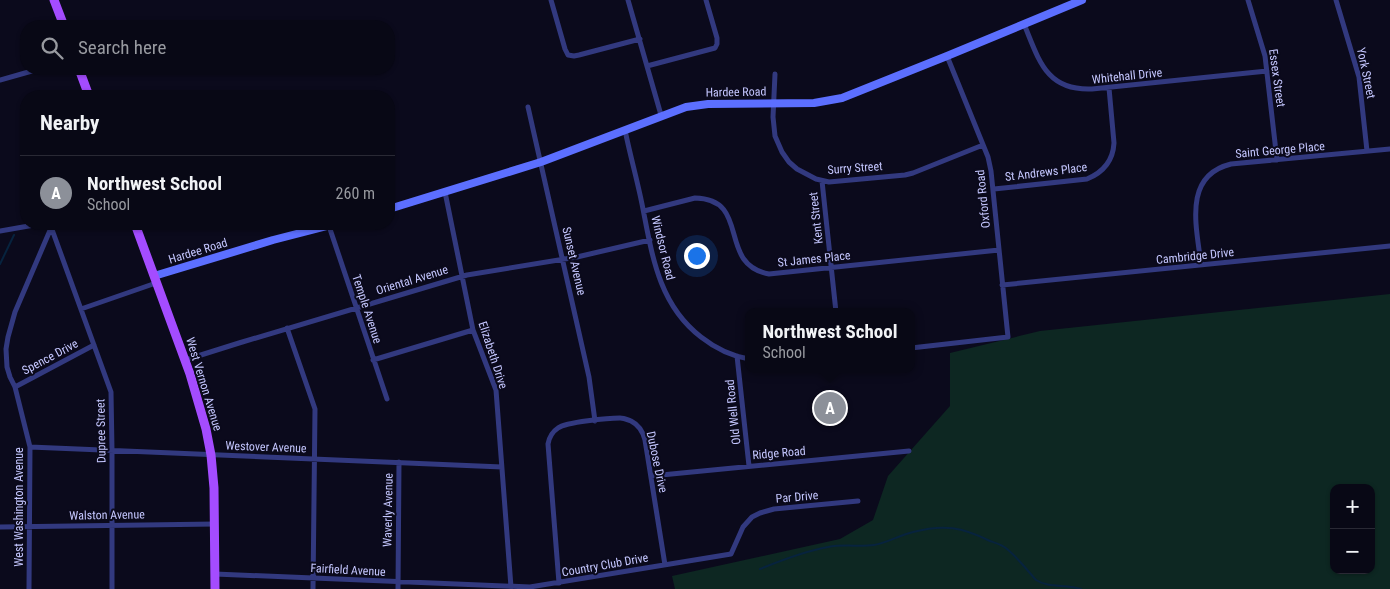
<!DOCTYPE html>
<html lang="en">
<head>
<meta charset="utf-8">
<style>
	body { margin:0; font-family:"Roboto Condensed",sans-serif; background:#161622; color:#f1f3f6 }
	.controls { position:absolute; right:15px; bottom:15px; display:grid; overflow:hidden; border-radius:10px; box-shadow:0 1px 4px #0004 }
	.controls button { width:45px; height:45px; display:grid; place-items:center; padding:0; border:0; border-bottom:1px solid #292934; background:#080815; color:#f1f3f6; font:25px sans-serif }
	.you { position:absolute; left:696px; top:255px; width:18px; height:18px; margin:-12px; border:4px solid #fff; border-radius:50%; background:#1a73e8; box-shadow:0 0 0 8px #1a73e833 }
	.badge { display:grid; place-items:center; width:32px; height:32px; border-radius:50%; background:#8c9099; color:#fff; font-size:16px; font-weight:700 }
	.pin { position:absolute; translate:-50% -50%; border:2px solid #fff; box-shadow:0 1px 5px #0006 }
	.popup { position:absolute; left:745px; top:308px; width:170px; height:65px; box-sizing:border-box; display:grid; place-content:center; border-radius:10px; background:#080815; filter:drop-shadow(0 1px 4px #0005); font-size:16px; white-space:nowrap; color:#989aa0 }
	.popup b { font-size:19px; color:#f1f3f6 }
	.popup::after { content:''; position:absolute; left:50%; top:100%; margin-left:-10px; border:10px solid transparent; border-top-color:#080815 }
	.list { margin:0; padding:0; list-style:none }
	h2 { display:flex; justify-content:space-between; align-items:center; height:65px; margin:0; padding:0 20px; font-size:21px }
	h2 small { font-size:16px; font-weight:400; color:#989aa0 }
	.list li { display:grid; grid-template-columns:32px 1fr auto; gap:15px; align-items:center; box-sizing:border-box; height:75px; padding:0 20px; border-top:1px solid #292934 }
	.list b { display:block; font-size:19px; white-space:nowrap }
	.list p { margin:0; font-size:16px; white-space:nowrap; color:#989aa0 }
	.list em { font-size:16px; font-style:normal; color:#989aa0 }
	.icon { flex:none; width:28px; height:28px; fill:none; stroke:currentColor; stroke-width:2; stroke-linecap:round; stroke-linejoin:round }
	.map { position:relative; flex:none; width:1390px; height:589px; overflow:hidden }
	.search { position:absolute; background:#080815; box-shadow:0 1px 4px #0004; left:20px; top:20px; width:375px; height:55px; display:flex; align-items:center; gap:12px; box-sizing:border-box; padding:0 18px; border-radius:20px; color:#989aa0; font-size:19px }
	.panel { position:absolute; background:#080815; box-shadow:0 1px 4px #0004; left:20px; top:90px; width:375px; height:140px; border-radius:20px }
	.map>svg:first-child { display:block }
	.green { fill:#0d2722; fill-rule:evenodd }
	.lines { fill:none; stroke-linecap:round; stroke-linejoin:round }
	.stream { stroke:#07233e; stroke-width:2 }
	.street { stroke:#32397f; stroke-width:5 }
	.secondary { stroke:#5c6fff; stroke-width:8 }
	.primary { stroke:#a44cff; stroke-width:9 }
	.labels { text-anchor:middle; stroke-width:4; stroke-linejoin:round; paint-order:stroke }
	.street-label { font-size:12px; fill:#c5c7ff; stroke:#0b0a1c }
</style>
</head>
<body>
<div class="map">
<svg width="1390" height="589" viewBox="0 0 1390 589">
	<rect width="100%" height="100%" fill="#0b0a1c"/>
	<path class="green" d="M 1390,294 L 1390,589 L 675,589 L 672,576 L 840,539 L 873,520 L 888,476 L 950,406 L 950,353 L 1040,331 ZM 1334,488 L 1371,488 L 1371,570 L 1334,570 Z"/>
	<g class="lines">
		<path class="stream" d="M 0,264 L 14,235
			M 760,569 C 782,560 805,551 828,547 C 843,544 859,547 874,545 C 887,543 900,535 913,532 C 944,524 962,527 990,541 C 996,543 1003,545 1007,549 C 1018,558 1027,570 1036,580 C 1048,588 1067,584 1081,589"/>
		<path class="street" d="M 551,0 L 565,49 L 568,55 L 574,56 L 579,55 L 640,39
			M 628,0 L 661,115
			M 1248,0 L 1265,56 L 1277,160
			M 1336,0 L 1359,77 L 1367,151
			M 1024,24 C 1039,60 1046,91 1092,89 L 1267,71
			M 647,66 L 715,48 L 717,44 L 717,38 L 706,0
			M 775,74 L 773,117 L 775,136 L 782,152 L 789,162 L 797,169 L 816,179 L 829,182 L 905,175 L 913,173 L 983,145
			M 0,80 L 39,69
			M 528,107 L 589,377 L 595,421
			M 625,130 C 630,155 637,179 642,204 C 652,254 658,304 701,337 C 715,348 731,356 749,359
			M 822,181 L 836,312
			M 994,189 L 1087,179 C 1104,172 1113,161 1114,143 L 1109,88
			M 445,192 L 473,330 L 496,390 L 511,587
			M 644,211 L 695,198 C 752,199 716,264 769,274 L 999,250
			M 50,224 L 111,392 L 112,450 L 112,589
			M 329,226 L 387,399
			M 0,231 L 40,224
			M 1201,265 C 1197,228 1182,176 1231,164 L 1390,149
			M 1002,285 L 1390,246
			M 81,309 L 156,283
			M 287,328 L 315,409 L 313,589
			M 911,348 L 1008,337 L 991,171 L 988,157 L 947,56
			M 737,356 L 749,466
			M 185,360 L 239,343 L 467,275 L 577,257 L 650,240
			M 373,360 L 473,330
			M 15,387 L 94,345
			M 30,447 L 502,467
			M 651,476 L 909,451
			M 0,527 L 215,524
			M 215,574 L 530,587 L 731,554 L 743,527 L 752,517 L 760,513 L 774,509 L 858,501
			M 559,583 L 548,444 C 549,438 552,432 558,428 C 566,422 609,418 620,418 C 624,418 628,420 631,421 C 639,425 643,432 645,440 L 665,565
			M 29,589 L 30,447 L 15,387 L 10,377 L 7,367 L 6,349 L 8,337 L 15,312 L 51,228
			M 398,589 L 399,462"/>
		<path class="secondary" d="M 389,209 L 541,162 L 686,107 L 708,104 L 814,103 L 842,98 L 947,56 L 1082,0
			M 154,276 L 273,240 L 335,224"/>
		<path class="primary" d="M 54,0 L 64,26
			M 79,69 L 89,96
			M 135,224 L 190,374 L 206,429 L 211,455 L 214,488 L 215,589"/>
	</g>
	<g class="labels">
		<g class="street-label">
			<text transform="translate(1366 73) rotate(78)" y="4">York Street</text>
			<text transform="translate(1127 76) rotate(-6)" y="4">Whitehall Drive</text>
			<text transform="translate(1277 78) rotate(82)" y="4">Essex Street</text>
			<text transform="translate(736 92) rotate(-1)" y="4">Hardee Road</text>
			<text transform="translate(1280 150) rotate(-5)" y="4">Saint George Place</text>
			<text transform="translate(855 168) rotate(-4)" y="4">Surry Street</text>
			<text transform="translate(1046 172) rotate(-7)" y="4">St Andrews Place</text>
			<text transform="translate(983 199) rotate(-96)" y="4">Oxford Road</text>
			<text transform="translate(816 218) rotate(-96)" y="4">Kent Street</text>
			<text transform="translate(663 248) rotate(76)" y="4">Windsor Road</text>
			<text transform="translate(198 251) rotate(-17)" y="4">Hardee Road</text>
			<text transform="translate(1195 256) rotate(-6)" y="4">Cambridge Drive</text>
			<text transform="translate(814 259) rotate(-6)" y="4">St James Place</text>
			<text transform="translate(574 261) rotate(77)" y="4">Sunset Avenue</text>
			<text transform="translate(412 280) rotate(-17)" y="4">Oriental Avenue</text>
			<text transform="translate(367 309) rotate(72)" y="4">Temple Avenue</text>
			<text transform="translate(493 355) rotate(72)" y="4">Elizabeth Drive</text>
			<text transform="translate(50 357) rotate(-28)" y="4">Spence Drive</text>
			<text transform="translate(204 384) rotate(73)" y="4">West Vernon Avenue</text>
			<text transform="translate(733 412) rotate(-96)" y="4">Old Well Road</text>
			<text transform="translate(101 431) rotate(-91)" y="4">Dupree Street</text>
			<text transform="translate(266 447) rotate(2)" y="4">Westover Avenue</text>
			<text transform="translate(779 453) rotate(-5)" y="4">Ridge Road</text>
			<text transform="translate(657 462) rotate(78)" y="4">Dubose Drive</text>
			<text transform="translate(797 497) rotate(-5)" y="4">Par Drive</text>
			<text transform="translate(19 507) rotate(-90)" y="4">West Washington Avenue</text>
			<text transform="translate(388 510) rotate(-89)" y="4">Waverly Avenue</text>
			<text transform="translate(107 515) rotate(-1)" y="4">Walston Avenue</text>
			<text transform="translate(605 565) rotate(-10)" y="4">Country Club Drive</text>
			<text transform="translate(348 570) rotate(3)" y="4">Fairfield Avenue</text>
		</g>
	</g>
</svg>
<div class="controls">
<button>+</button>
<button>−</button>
</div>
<div class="you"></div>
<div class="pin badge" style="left:830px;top:408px">A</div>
<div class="popup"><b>Northwest School</b>School</div>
<div class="search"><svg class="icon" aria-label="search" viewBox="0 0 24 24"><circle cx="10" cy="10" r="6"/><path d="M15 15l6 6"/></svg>Search here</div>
<section class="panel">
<h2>Nearby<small></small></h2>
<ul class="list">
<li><span class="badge">A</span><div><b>Northwest School</b><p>School</p></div><em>260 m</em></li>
</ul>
</section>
</div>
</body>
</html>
